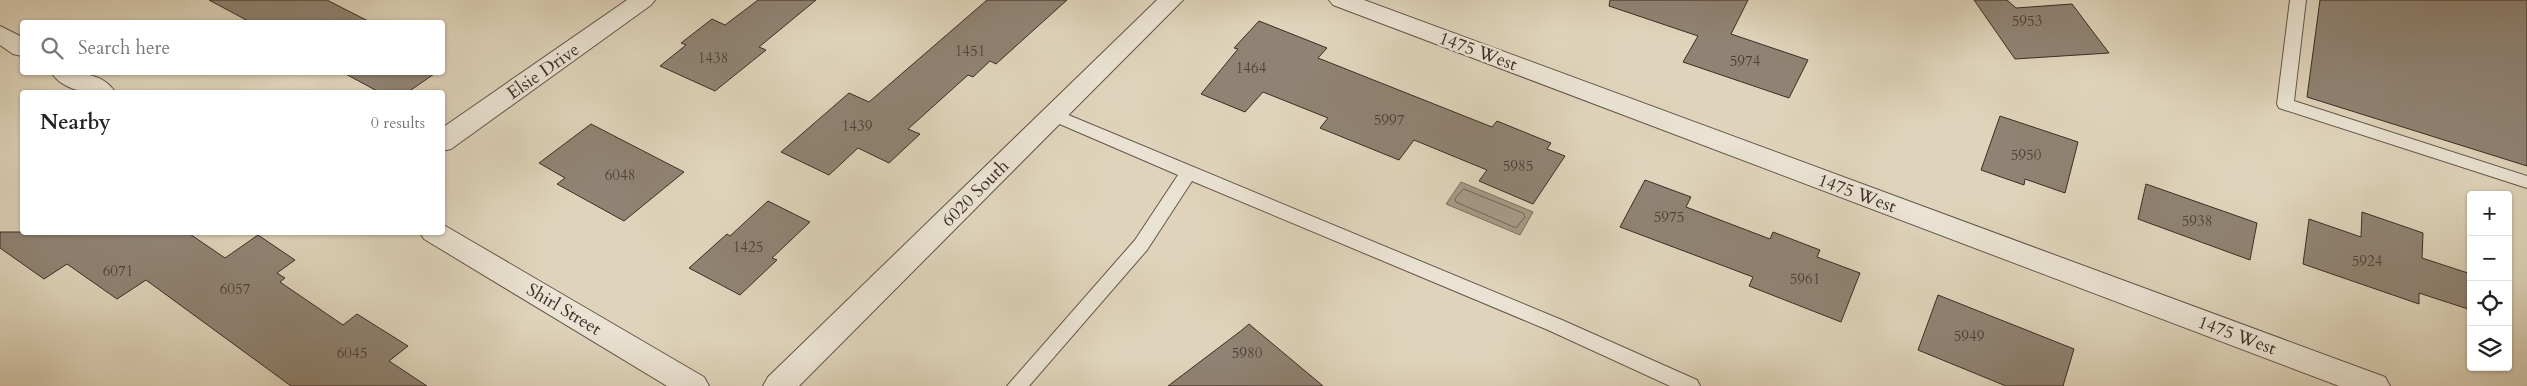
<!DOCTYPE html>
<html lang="en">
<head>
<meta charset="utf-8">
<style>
	body { margin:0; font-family:Cardo,serif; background:#f6f6f6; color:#222 }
	.controls { position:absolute; right:15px; bottom:15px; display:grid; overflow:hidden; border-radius:5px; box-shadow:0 1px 4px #0004 }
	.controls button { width:45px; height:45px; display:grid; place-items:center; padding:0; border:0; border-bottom:1px solid #e0e0e0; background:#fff; color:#222; font:25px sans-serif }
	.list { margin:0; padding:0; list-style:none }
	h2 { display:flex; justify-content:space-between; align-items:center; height:65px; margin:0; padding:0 20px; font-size:21px }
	h2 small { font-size:16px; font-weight:400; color:#767676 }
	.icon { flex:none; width:28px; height:28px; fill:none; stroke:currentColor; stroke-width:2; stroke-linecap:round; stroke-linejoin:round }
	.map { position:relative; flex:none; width:2527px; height:386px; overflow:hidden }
	.search { position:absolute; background:#fff; box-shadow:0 1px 4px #0004; left:20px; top:20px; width:425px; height:55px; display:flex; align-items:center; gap:12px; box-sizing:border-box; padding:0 18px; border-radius:5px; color:#767676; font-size:19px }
	.panel { position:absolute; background:#fff; box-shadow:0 1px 4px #0004; left:20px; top:90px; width:425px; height:145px; border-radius:5px }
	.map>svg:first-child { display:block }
	.water { fill:#a79b88; stroke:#7c6f60 }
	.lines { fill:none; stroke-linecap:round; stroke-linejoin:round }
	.shore { stroke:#716456; stroke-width:1 }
	.building { fill:#908373; stroke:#3b2c25 }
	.service-casing { stroke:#64564a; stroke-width:2 }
	.minor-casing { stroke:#64564a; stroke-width:2 }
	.service { fill:#eae3d3; fill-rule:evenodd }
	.minor { fill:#eae3d3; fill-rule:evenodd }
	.labels { text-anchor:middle; stroke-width:5; stroke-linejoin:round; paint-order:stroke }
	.number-label { font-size:15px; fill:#504238 }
	.street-label { font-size:18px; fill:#3b2c25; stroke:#eae3d3 }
</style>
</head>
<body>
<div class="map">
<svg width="2527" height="386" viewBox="0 0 2527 386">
	<rect width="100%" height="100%" fill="#dfd4bb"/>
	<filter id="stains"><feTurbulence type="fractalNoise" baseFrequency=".004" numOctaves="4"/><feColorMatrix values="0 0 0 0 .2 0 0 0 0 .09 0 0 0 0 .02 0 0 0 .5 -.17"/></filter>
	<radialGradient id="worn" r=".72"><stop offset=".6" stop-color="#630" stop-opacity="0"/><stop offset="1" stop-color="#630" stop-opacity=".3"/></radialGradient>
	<path class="water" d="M 1461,182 L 1533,212 L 1520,235 L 1446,204 Z"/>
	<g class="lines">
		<path class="shore" d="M 1464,189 L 1523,213 L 1525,217 L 1516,228 L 1456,202 L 1455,199 Z"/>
	</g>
	<path class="building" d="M 209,0 L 327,0 L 370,22 L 250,22 Z
		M 758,0 L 816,0 L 759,47 L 766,50 L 715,91 L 660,66 L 686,45 L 681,43 L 712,19 L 725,25 Z
		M 987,0 L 1067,0 L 996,64 L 990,61 L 973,77 L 968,75 L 908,129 L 920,134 L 889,163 L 858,148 L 829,175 L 781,152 L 849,93 L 869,102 Z
		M 1610,0 L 1748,0 L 1731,34 L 1808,60 L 1789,98 L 1683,62 L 1698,36 L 1609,6 Z
		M 1974,0 L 2007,0 L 2016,8 L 2072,4 L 2109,53 L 2015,59 Z
		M 2320,0 L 2527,0 L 2527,166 L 2307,97 Z
		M 1259,21 L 1327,48 L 1318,58 L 1492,127 L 1497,121 L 1551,143 L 1547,149 L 1565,156 L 1533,204 L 1479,181 L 1487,170 L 1414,140 L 1399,160 L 1320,128 L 1328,118 L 1263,92 L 1245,112 L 1201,94 L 1238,49 L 1234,48 Z
		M 342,72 L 437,72 L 408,92 L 379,92 Z
		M 2000,116 L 2078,142 L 2065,193 L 2025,179 L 2024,185 L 1981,170 Z
		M 591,124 L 684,172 L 624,221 L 557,184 L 565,178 L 539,163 Z
		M 1645,180 L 1691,197 L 1686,207 L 1770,239 L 1773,232 L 1820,250 L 1817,257 L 1860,273 L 1841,322 L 1749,286 L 1753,277 L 1620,227 Z
		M 2146,184 L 2257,223 L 2250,260 L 2138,219 Z
		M 768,201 L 810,222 L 772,258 L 777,260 L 740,295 L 689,268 L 727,234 L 730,236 Z
		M 2362,212 L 2423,233 L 2422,258 L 2471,274 L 2471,310 L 2419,293 L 2419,304 L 2303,264 L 2309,219 L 2361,237 Z
		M 0,232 L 187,232 L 225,258 L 258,235 L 295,260 L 277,273 L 285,278 L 280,282 L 343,325 L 357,314 L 408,346 L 389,361 L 427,386 L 291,386 L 146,280 L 117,299 L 67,264 L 44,279 L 0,248 Z
		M 1938,295 L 2074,349 L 2063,386 L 2006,386 L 1918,350 Z
		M 1249,324 L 1323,386 L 1168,386 L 1242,330 Z"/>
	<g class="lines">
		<g class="service-casing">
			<path id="service" d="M 2290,0 L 2306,0 L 2294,101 L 2527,176 L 2527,188 L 2279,108 L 2277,104 Z
				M 1054,109 L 1562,320 L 1697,380 L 1700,386 L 1670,386 L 1548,330 L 1192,181 L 1147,250 L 1029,386 L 1007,386 L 1135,240 L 1178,175 L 1048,119 L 1046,115 L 1048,111 Z"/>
		</g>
		<g class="minor-casing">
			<path id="minor" d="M 627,0 L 655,0 L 651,5 L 451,149 L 442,151 L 442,128 Z
				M 1157,0 L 1183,0 L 799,386 L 763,386 L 768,377 Z
				M 1329,0 L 1364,0 L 2385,377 L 2390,386 L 2339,386 L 1333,5 Z
				M 0,26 L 22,37 L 22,56 L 13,54 L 0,45 Z
				M 51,72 C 72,72 102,71 115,92 C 94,95 63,92 51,72 Z
				M 442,224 L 704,377 L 709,386 L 667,386 L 424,239 L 420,232 L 442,232 Z"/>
		</g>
		<use href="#service" class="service"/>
		<use href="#minor" class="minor"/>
	</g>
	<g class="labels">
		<g class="number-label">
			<text x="2027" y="26">5953</text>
			<text x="970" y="56">1451</text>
			<text x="713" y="63">1438</text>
			<text x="1745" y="66">5974</text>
			<text x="1251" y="73">1464</text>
			<text x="1389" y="125">5997</text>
			<text x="857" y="131">1439</text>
			<text x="2026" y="160">5950</text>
			<text x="1518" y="171">5985</text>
			<text x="620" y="180">6048</text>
			<text x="1669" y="222">5975</text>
			<text x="2197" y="226">5938</text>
			<text x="748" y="252">1425</text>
			<text x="2367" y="266">5924</text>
			<text x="118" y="276">6071</text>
			<text x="1805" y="284">5961</text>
			<text x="235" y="294">6057</text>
			<text x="1969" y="341">5949</text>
			<text x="352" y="358">6045</text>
			<text x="1247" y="358">5980</text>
		</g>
		<g class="street-label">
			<text transform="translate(1478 51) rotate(20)" y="6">1475 West</text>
			<text transform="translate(543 71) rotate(-35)" y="6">Elsie Drive</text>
			<text transform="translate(975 193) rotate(-45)" y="6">6020 South</text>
			<text transform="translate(1857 193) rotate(20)" y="6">1475 West</text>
			<text transform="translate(564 309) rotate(31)" y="6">Shirl Street</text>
			<text transform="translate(2237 335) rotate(20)" y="6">1475 West</text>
		</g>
	</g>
	<rect width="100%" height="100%" filter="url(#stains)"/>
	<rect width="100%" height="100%" fill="url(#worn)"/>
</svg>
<div class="controls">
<button>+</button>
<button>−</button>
<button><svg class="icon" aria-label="locate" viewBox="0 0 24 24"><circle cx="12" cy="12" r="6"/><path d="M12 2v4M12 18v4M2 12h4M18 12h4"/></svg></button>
<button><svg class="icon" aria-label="layers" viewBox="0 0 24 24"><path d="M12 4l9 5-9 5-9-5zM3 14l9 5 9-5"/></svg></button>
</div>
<div class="search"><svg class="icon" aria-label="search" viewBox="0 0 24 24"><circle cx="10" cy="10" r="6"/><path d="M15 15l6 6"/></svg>Search here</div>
<section class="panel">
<h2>Nearby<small>0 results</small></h2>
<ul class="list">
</ul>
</section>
</div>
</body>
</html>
